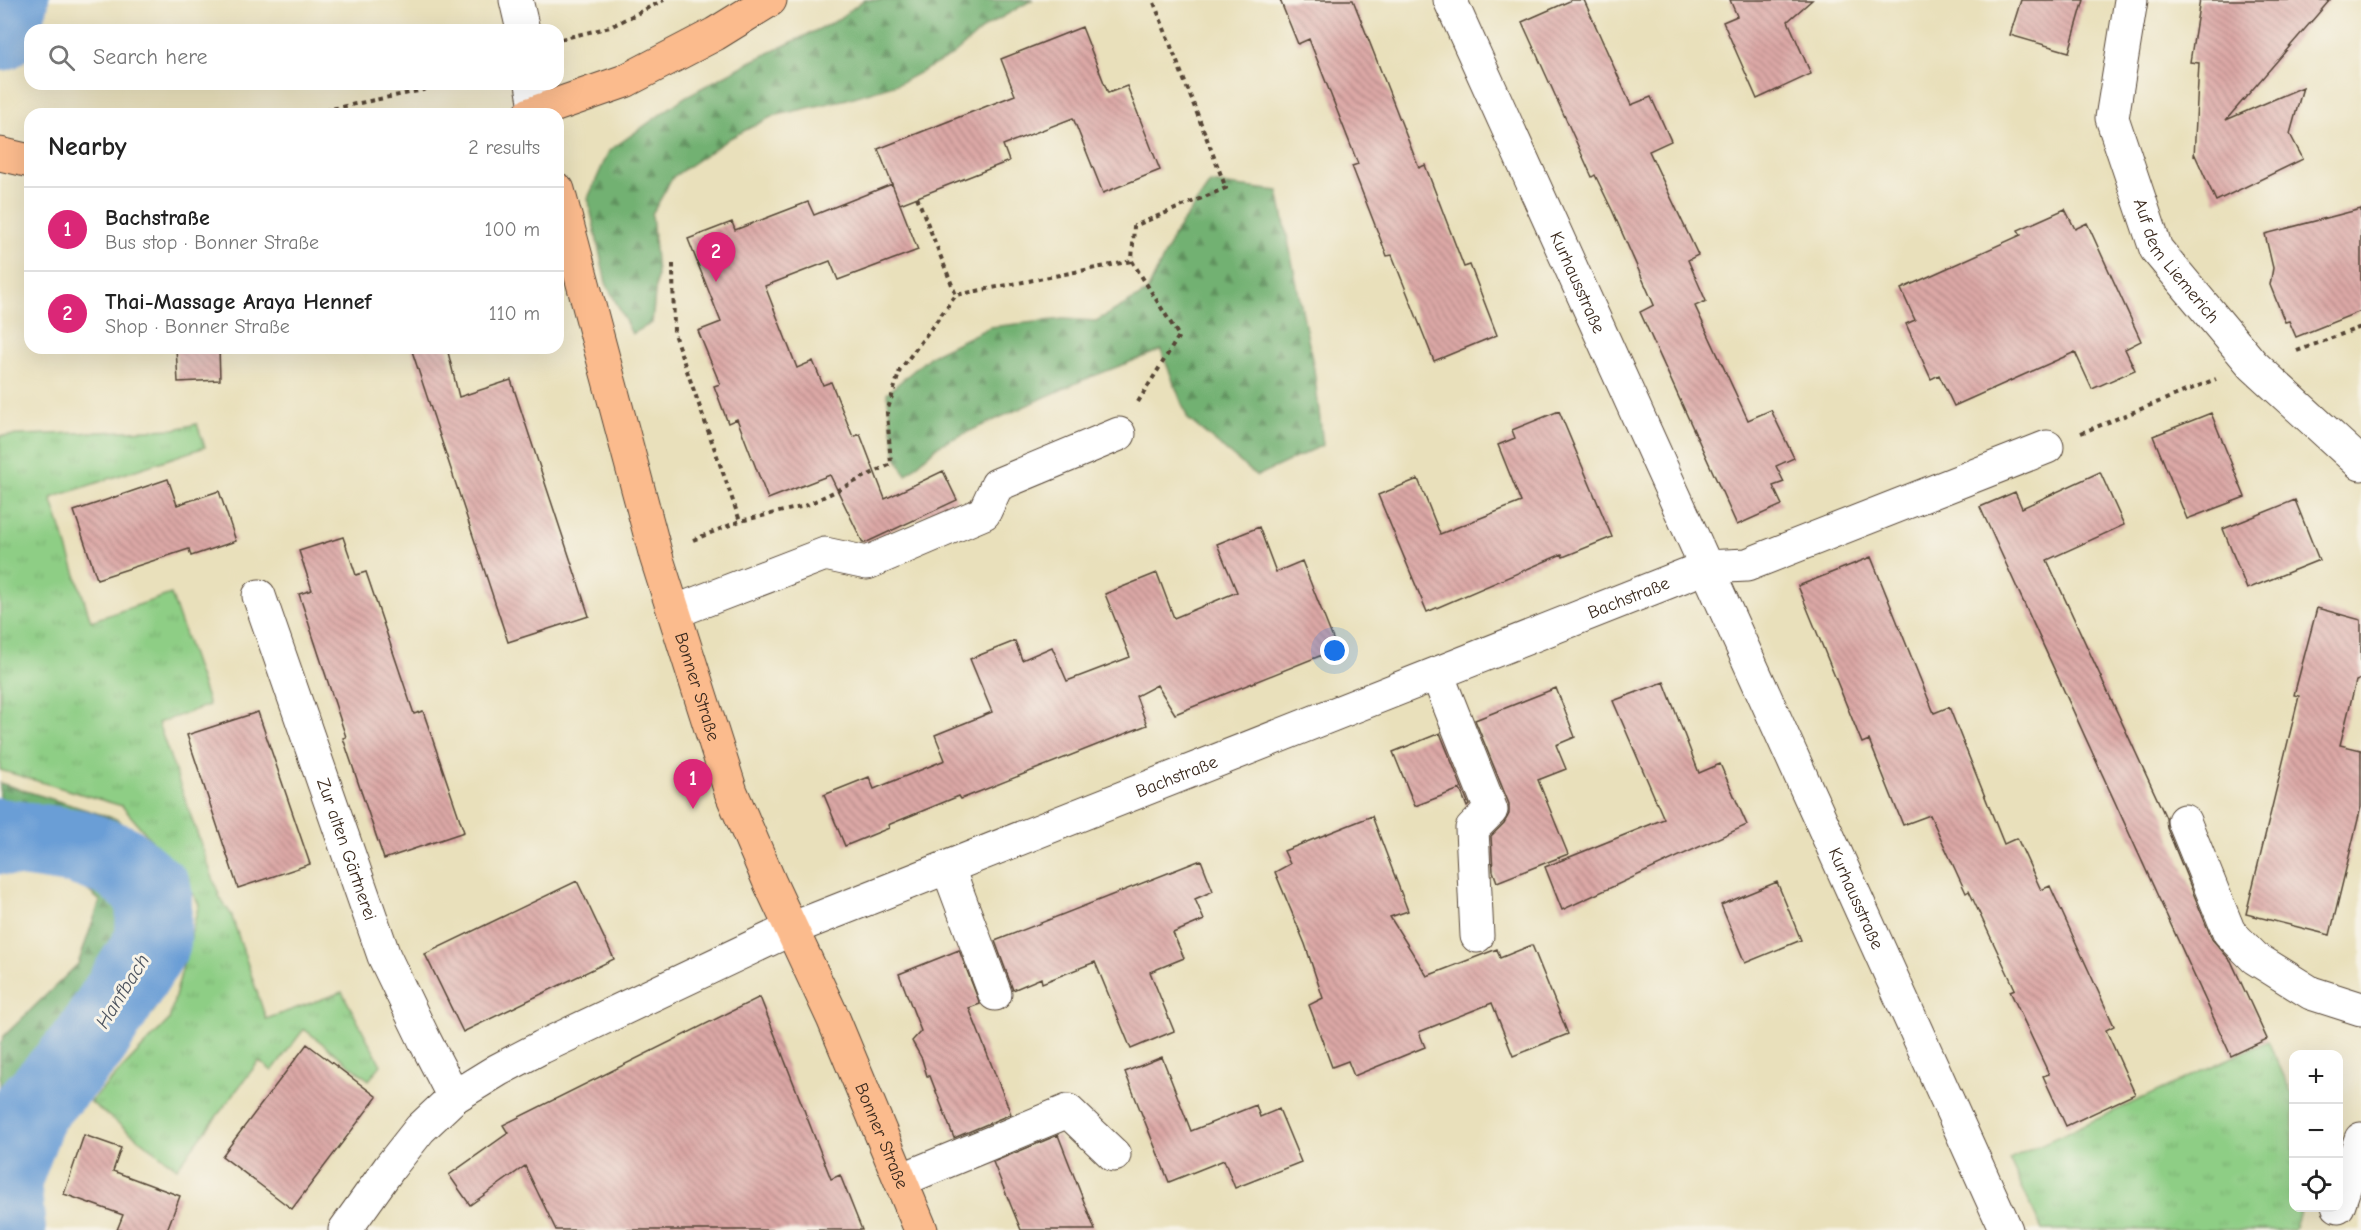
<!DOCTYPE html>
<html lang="en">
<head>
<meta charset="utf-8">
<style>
	body { margin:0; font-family:"Comic Neue",sans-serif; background:#f6f6f6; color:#222 }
	.controls { position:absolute; right:18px; bottom:18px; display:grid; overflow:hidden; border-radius:12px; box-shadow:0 6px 24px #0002 }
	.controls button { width:54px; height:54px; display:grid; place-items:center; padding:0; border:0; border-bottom:2px solid #e0e0e0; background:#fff; color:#222; font:30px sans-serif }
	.you { position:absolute; left:1335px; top:651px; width:21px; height:21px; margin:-15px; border:4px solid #fff; border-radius:50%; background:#1a73e8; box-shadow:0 0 0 9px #1a73e833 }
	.badge { display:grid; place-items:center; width:39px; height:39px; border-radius:50%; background:#db2777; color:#fff; font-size:20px; font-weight:700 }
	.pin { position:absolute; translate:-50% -50px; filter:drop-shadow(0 2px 3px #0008) }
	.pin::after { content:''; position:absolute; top:32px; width:21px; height:18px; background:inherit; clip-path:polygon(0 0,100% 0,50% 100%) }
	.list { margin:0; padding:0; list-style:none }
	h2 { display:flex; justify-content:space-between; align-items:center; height:78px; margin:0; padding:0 24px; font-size:26px }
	h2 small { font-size:20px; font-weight:400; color:#767676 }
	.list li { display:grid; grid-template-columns:39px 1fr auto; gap:18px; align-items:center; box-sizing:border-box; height:84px; padding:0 24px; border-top:2px solid #e0e0e0 }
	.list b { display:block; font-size:22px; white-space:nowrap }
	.list p { margin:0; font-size:20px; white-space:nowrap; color:#767676 }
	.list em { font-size:20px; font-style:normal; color:#767676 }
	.icon { flex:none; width:33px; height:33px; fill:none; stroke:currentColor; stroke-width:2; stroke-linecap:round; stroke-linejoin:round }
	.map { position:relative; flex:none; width:2361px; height:1230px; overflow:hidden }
	.search { position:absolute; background:#fff; box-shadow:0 6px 24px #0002; left:24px; top:24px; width:540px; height:66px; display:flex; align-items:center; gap:15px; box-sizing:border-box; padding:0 21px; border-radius:18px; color:#767676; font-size:22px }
	.panel { position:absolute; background:#fff; box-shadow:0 6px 24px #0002; left:24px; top:108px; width:540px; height:246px; border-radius:18px }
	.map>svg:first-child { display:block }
	.grass { fill:url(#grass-tufts); stroke:#647c52; stroke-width:1.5 }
	.forest { fill:url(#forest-firs); stroke:#566e48; stroke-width:1.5 }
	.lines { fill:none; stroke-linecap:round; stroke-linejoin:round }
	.river { stroke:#6b9ed6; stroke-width:76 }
	.building { fill:url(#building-back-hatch) }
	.minor-casing { stroke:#554536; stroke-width:35 }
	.major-casing { stroke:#554536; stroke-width:35 }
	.path { stroke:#554536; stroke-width:4; stroke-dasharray:4.5 4.5; stroke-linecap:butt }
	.minor { stroke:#fff; stroke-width:33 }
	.major { stroke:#fbbb8d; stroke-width:33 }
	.labels { text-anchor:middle; stroke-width:6; stroke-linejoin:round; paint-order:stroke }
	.street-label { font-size:18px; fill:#3b2a1e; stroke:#f7f3e8 }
	.water-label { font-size:20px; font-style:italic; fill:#4c535e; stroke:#f7f3e8 }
</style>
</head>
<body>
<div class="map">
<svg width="2361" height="1230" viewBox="0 0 2361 1230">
	<defs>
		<pattern id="grass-tufts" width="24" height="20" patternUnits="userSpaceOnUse" patternTransform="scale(1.5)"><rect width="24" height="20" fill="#8ece85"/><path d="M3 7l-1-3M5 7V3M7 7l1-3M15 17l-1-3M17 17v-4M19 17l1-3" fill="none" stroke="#7bb172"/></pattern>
		<pattern id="forest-firs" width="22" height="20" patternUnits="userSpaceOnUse" patternTransform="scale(1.5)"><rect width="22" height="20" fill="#72b172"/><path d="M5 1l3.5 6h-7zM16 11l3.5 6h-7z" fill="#5f905d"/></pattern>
		<pattern id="building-back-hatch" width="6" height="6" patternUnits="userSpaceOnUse" patternTransform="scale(1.5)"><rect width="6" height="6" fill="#dca8a6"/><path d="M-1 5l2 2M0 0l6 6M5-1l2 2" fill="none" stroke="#b48987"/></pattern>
	</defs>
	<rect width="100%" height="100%" fill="#f7f3e8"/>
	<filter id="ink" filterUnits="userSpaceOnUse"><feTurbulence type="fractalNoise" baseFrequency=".0167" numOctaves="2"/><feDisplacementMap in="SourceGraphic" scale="12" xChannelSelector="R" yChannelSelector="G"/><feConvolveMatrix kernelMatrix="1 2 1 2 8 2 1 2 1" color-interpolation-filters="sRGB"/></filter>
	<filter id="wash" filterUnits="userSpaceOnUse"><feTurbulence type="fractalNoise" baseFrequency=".008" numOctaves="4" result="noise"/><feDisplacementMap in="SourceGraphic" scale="24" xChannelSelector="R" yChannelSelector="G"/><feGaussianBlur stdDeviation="1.35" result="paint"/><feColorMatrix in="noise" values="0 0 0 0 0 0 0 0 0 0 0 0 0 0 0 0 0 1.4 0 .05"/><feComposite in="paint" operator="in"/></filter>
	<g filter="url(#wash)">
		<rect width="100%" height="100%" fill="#e9e0bb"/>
		<path class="grass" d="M 197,424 L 205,447 L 51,498 L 91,621 L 171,594 L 209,705 L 158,723 L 220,898 L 231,914 L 266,1019 L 342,992 L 381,1065 L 369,1080 L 304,1029 L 272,1071 L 259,1061 L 177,1168 L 90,1102 L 169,1020 L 199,904 L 178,871 L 122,806 L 0,770 L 0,436 L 175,429 Z
			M 2268,1041 L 2293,1096 L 2294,1208 L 2301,1208 L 2294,1230 L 2042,1230 L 2009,1159 Z"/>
		<path class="forest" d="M 864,0 L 1032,0 L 985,27 L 953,55 L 900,83 L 847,99 L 773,116 L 730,138 L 673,177 L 652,214 L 657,274 L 652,323 L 632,334 L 606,283 L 588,198 L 609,151 L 685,97 L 752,61 L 834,22 Z
			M 1210,183 L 1278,191 L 1314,369 L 1323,445 L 1257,476 L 1188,419 L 1161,350 L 1083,380 L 939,445 L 906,475 L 896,457 L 887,393 L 932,355 L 990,327 L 1063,319 L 1096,321 L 1147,292 L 1174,235 Z
			M 0,783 L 119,820 L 184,893 L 154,1011 L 36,1119 L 0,1223 L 0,1045 L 4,1036 L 78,964 L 100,901 L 58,865 L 0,858 Z"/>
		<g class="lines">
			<path class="river" d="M 0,33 L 11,0
				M 0,836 L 77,847 L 119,862 L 154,892 L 153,941 L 89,1044 L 30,1109 L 3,1182 L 8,1230"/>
		</g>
		<g id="blocks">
			<path class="building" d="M 1280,0 L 1353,0 L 1419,168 L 1425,165 L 1464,267 L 1470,265 L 1497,335 L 1434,361 L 1392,255 L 1387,256 L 1352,166 L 1358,164 L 1309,39 L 1298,44 Z
				M 1572,0 L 1584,0 L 1631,105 L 1651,97 L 1671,141 L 1649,151 L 1698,255 L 1688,260 L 1706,301 L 1695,306 L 1748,420 L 1771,410 L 1794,458 L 1776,466 L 1784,482 L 1773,486 L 1782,505 L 1737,525 L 1640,312 L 1654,305 L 1612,210 L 1595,175 L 1592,177 L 1522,22 Z
				M 1730,0 L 1812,0 L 1788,21 L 1811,74 L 1757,99 L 1723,22 L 1737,16 Z
				M 2021,0 L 2084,0 L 2069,52 L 2010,35 Z
				M 2200,0 L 2330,0 L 2226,120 L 2303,87 L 2290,134 L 2303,159 L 2216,201 L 2195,155 L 2194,157 L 2199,63 L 2190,62 Z
				M 1082,27 L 1108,93 L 1127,86 L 1160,170 L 1103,193 L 1073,118 L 1003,145 L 1009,161 L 900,204 L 878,149 L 1015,95 L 1001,59 Z
				M 892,184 L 918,250 L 838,280 L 830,261 L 765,286 L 797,368 L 813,361 L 823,385 L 831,382 L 853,437 L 860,434 L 885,499 L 943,471 L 957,500 L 865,543 L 863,543 L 830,475 L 768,499 L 737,419 L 728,423 L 714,386 L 720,384 L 698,331 L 721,322 L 688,239 L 732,222 L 735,230 L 808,202 L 814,215 Z
				M 2065,209 L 2075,229 L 2087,223 L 2141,341 L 2125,349 L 2135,370 L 2092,389 L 2075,352 L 1954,406 L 1939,375 L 1931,379 L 1906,324 L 1915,320 L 1901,289 L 2021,235 L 2018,230 Z
				M 2361,209 L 2361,311 L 2296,337 L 2289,321 L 2285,322 L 2270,285 L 2273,268 L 2265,234 Z
				M 176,348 L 219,348 L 220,380 L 178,382 Z
				M 411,348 L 447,348 L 459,397 L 511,380 L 589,616 L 508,642 Z
				M 1559,411 L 1612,537 L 1563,557 L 1562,554 L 1427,612 L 1378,495 L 1418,479 L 1440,534 L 1521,502 L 1498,445 L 1515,438 L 1512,430 Z
				M 2211,413 L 2245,497 L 2187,519 L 2153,436 Z
				M 2100,472 L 2124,525 L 2047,560 L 2166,818 L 2167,828 L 2212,939 L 2231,961 L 2267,1039 L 2231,1056 L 1980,507 L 2015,492 L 2022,508 Z
				M 168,479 L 177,505 L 219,491 L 236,541 L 191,556 L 189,549 L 97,579 L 74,511 Z
				M 2295,500 L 2319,560 L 2247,589 L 2223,529 Z
				M 1259,527 L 1276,572 L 1302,561 L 1337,649 L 1175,714 L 1157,685 L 1136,696 L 1147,725 L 961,799 L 959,796 L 888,825 L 889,828 L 845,846 L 824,795 L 869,777 L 874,789 L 945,760 L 935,735 L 992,712 L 970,659 L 1015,641 L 1022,660 L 1052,647 L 1067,681 L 1130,657 L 1105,594 L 1157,573 L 1174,618 L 1237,592 L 1217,544 Z
				M 343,537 L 356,575 L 366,572 L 414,714 L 423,711 L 464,832 L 384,859 L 343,738 L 346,737 L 299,594 L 312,590 L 299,551 Z
				M 1871,557 L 1934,713 L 1949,707 L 2004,844 L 2017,838 L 2041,890 L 2050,886 L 2114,1026 L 2106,1030 L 2135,1094 L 2066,1126 L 2043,1076 L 2049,1074 L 2010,991 L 2015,989 L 1969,891 L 1966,893 L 1930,815 L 1903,825 L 1869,740 L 1862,743 L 1798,586 Z
				M 2317,608 L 2361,620 L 2361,679 L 2356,681 L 2340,745 L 2361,750 L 2361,807 L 2330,935 L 2246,914 L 2299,696 L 2294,695 Z
				M 1664,682 L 1699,773 L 1720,764 L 1747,825 L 1562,910 L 1545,867 L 1664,819 L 1613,701 Z
				M 1556,688 L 1575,737 L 1556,745 L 1566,769 L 1538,780 L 1568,854 L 1497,882 L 1493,871 L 1491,836 L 1504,823 L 1509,814 L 1509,804 L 1475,720 Z
				M 258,712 L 310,864 L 238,888 L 187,735 Z
				M 1440,733 L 1469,805 L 1467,807 L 1460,789 L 1415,806 L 1393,752 Z
				M 1372,816 L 1408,911 L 1390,917 L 1427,976 L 1497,949 L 1500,958 L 1532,945 L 1568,1034 L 1513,1056 L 1492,1003 L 1419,1032 L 1425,1047 L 1354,1076 L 1348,1061 L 1332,1067 L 1309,1005 L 1323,998 L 1305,944 L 1275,872 L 1290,864 L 1284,851 Z
				M 1201,860 L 1213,891 L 1195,899 L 1204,920 L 1173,933 L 1184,958 L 1150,972 L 1174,1031 L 1131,1049 L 1095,962 L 1042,983 L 1041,978 L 1013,990 L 995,941 Z
				M 577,881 L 614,959 L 463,1032 L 425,954 Z
				M 1777,882 L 1801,940 L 1745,963 L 1721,905 Z
				M 959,950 L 980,1004 L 969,1008 L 1011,1114 L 954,1138 L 930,1076 L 927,1076 L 922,1059 L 912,1041 L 921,1031 L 899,974 Z
				M 760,997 L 831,1179 L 840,1175 L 862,1230 L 556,1230 L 525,1166 L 470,1205 L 449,1175 L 508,1133 L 503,1125 Z
				M 307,1044 L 377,1097 L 292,1209 L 222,1156 Z
				M 1162,1057 L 1191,1131 L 1256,1105 L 1260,1117 L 1279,1109 L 1301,1162 L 1235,1188 L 1224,1160 L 1169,1182 L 1125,1072 Z
				M 84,1135 L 121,1148 L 113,1171 L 180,1196 L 167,1230 L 117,1230 L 123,1215 L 64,1194 Z
				M 1058,1135 L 1095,1230 L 1021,1230 L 993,1162 Z"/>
		</g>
	</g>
	<g filter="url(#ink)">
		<use href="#blocks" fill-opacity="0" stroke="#554536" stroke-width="1.5"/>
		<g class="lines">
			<g class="minor-casing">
				<g id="minor">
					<path d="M 516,0 L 523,30"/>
					<path id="s1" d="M 1450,0 L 2006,1230"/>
					<path id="s2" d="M 2131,0 L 2112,118 L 2156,249 L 2253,365 L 2361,464"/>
					<path d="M 532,84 L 537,113"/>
					<path id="s3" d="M 259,596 L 384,956 L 425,1041 L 454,1097"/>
					<path d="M 674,612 L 825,554 L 867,563 L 984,513 L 997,485 L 1119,434"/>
					<path d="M 1437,674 L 1491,810 L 1472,829 L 1477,936"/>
					<path d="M 2184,821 L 2229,932 L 2255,958 L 2311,993 L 2361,1009"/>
					<path d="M 948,868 L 995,994"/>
					<path d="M 901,1180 L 1068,1111 L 1114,1155"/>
					<path d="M 2338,1206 L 2361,1139"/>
					<path id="s4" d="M 345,1230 L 390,1167 L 420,1129 L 454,1097 L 498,1070 L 542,1047 L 791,929 L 1706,567 L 1747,565 L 2047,447"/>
				</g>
			</g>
			<g class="major-casing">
				<g id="major">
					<path d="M 530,114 L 625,81 L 715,34 L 770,0"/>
					<path d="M 0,154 L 30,161"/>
					<path id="s5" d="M 558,190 L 656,556 L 731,792 L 770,883 L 833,1018 L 921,1230"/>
				</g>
			</g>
			<path class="path" d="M 561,39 L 610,27 L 664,0
				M 307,114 L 423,90 L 433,84
				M 917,197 L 956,295
				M 673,264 L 674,334 L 740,521
				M 2297,351 L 2361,327
				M 1138,402 L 1179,336 L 1132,261 L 1134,226 L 1226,188 L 1153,0
				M 2081,433 L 2216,379
				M 693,540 L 740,521 L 805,506 L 891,464 L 887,412 L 900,370 L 956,295 L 1132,261"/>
			<use href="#minor" class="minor"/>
			<use href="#major" class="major"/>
		</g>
	</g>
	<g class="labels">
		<g class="street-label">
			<text dy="6" stroke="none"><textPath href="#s2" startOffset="278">Auf dem Liemerich</textPath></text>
			<text dy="6" stroke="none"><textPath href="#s1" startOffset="310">Kurhausstraße</textPath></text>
			<text dy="6" stroke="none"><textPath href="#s4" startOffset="1450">Bachstraße</textPath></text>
			<text dy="6" stroke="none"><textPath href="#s5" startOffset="516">Bonner Straße</textPath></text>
			<text dy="6" stroke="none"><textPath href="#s4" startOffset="964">Bachstraße</textPath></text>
			<text dy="6" stroke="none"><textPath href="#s3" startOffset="268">Zur alten Gärtnerei</textPath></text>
			<text dy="6" stroke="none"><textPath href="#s1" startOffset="986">Kurhausstraße</textPath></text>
			<text dy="6" stroke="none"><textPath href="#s5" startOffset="1002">Bonner Straße</textPath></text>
		</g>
		<g class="water-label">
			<text transform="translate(122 991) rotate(-58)" y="7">Hanfbach</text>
		</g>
	</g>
</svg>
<div class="controls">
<button>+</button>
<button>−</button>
<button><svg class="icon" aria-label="locate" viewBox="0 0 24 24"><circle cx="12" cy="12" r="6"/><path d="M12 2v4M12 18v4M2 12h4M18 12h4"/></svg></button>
</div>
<div class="you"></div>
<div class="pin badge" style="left:693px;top:809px">1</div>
<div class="pin badge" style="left:716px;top:282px">2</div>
<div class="search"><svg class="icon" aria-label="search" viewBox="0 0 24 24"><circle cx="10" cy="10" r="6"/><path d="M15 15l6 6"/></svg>Search here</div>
<section class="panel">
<h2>Nearby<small>2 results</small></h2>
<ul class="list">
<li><span class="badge">1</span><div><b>Bachstraße</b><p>Bus stop · Bonner Straße</p></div><em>100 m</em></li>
<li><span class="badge">2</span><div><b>Thai-Massage Araya Hennef</b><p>Shop · Bonner Straße</p></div><em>110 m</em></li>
</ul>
</section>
</div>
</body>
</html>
